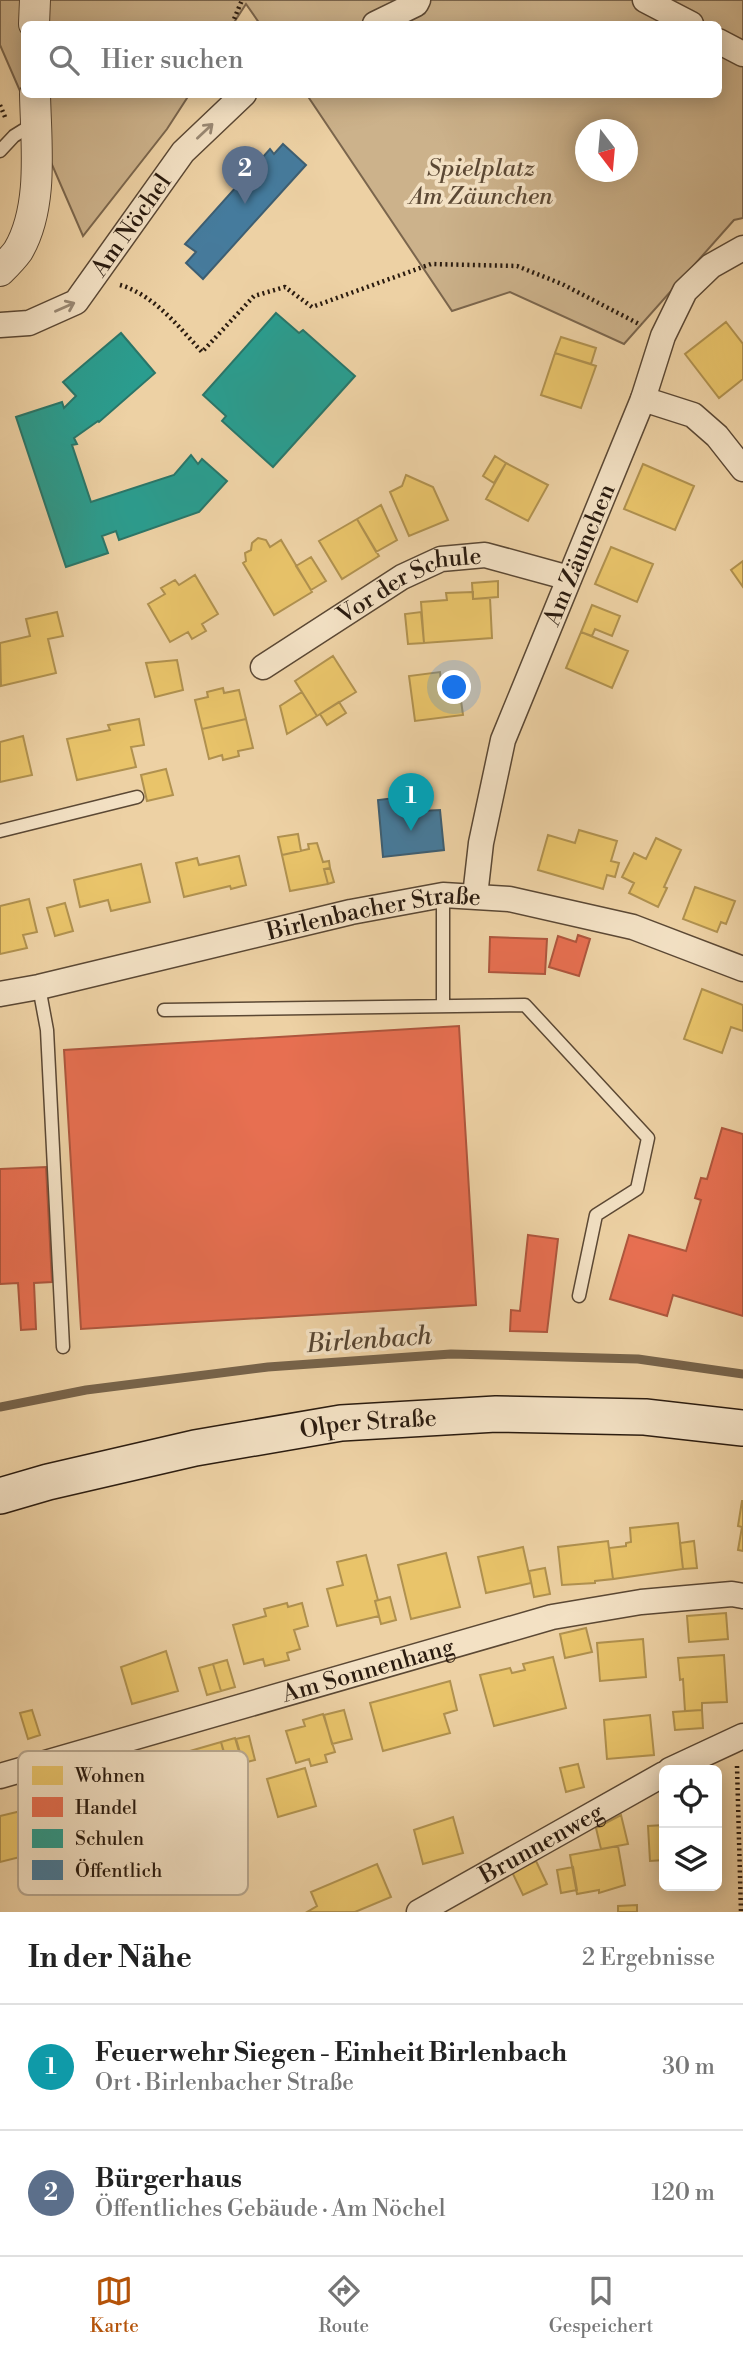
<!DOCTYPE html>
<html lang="de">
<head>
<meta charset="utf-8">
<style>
	body { margin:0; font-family:"Libre Bodoni",serif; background:#f6f6f6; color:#222 }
	.controls { position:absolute; right:21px; bottom:21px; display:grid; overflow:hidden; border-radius:10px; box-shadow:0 4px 18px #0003 }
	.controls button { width:63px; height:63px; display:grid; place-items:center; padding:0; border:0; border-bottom:2px solid #e0e0e0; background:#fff; color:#222; font:35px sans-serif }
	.compass { position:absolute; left:575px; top:119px; width:63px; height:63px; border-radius:50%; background:#fff; box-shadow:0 4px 18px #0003; rotate:164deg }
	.you { position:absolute; left:455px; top:688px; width:24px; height:24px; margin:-18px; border:5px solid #fff; border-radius:50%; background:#1a73e8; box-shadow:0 0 0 10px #1a73e833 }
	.badge { display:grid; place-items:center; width:46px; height:46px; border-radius:50%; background:#b45309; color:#fff; font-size:23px; font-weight:700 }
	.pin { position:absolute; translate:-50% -58px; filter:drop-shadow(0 2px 4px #0008) }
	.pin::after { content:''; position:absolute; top:37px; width:24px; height:21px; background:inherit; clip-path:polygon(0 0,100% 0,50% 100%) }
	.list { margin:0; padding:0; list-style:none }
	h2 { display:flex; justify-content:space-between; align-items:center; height:91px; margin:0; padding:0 28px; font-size:30px }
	h2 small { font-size:23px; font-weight:400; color:#767676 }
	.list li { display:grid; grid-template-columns:46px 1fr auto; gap:21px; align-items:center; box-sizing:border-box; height:126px; padding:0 28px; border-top:2px solid #e0e0e0 }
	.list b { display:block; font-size:26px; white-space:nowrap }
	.list p { margin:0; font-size:23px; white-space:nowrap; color:#767676 }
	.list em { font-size:23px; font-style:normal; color:#767676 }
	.icon { flex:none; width:38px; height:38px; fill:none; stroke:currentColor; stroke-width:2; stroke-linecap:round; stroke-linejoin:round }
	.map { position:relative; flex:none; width:743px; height:1912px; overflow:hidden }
	.search { position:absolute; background:#fff; box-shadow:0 4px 18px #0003; left:21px; right:21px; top:21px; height:77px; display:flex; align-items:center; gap:18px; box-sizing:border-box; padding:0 24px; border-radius:10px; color:#767676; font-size:26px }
	.sheet { height:343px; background:#fff }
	nav { display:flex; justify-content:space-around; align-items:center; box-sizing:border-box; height:98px; border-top:2px solid #e0e0e0; background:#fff; font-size:19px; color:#767676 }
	nav a { display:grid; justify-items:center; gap:4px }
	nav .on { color:#b45309 }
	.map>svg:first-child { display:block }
	.green { fill:#ccb28b; stroke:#7b664d; stroke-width:2; fill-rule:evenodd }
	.homes { fill:#e9c46a; stroke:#b0914f; stroke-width:2 }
	.shops { fill:#e76f51; stroke:#ae563d; stroke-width:2 }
	.schools { fill:#2a9d8f; stroke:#2a7669; stroke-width:2 }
	.public { fill:#457b9d; stroke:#3d5e72; stroke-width:2 }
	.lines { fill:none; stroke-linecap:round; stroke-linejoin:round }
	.stream { stroke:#77634a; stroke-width:9 }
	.service-casing { stroke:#5b4834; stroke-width:15 }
	.minor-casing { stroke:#5b4834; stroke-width:27 }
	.tertiary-casing { stroke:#5b4834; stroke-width:32 }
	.secondary-casing { stroke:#2a1b0f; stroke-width:38 }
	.path { stroke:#2a1b0f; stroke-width:4.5; stroke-dasharray:2 3.5; stroke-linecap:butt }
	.service { stroke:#f3e1c4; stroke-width:12 }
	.minor { stroke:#f3e1c4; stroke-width:24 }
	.tertiary { stroke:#f3e1c4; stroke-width:30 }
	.secondary { stroke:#f3e1c4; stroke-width:35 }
	.oneway { stroke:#998873 }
	.labels { text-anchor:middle; stroke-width:7; stroke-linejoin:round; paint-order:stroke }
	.park-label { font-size:24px; font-style:italic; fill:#5b4834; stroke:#f3e1c4 }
	.street-label { font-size:24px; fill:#2a1b0f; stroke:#f3e1c4 }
	.water-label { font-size:26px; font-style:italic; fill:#574531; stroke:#f3e1c4 }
	.key { fill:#f3e1c4; stroke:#b7a68e; stroke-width:2 }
	.key-label { font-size:19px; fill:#2a1b0f }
</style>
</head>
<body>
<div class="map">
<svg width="743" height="1912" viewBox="0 0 743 1912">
	<rect width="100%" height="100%" fill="#edd1a4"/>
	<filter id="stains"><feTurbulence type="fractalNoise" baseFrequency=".00286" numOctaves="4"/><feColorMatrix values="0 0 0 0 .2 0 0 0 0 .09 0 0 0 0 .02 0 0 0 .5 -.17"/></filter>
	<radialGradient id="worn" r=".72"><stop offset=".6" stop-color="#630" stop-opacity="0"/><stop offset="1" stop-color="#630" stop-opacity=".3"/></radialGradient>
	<path class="green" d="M 0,0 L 743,0 L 743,218 L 734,220 L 624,344 L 510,292 L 452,311 L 307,95 L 718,94 L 718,24 L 260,24 L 246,4 L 233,24 L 24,24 L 24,94 L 189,95 L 167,129 L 83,236 L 0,45 ZM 586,130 L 628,130 L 628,172 L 586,172 Z"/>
	<path class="homes" d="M 726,322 L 743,344 L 743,379 L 719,398 L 685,354 Z
		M 561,337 L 596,348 L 591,364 L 555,353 Z
		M 555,353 L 596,366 L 581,408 L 541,395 Z
		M 495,456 L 506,463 L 494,483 L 483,476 Z
		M 506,463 L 548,485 L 528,521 L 486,499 Z
		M 643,464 L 694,486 L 675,530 L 624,509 Z
		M 406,475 L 433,487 L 448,520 L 409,536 L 390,492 L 402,486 Z
		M 381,505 L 397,540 L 376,552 L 357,519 Z
		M 357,519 L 379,556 L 342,579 L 319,541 Z
		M 258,538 L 266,540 L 270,547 L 281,540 L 312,592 L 274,615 L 243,563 L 246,561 L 245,553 L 251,550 L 252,543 Z
		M 611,547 L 653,564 L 637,602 L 595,584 Z
		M 311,557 L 326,581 L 311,590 L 296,566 Z
		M 743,561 L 743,587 L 731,570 Z
		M 195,575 L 218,614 L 202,624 L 206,631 L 192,639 L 188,632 L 170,642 L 148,604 L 165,594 L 161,588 L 175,580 L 179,585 Z
		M 498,581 L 498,597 L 473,599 L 472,583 Z
		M 473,592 L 473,599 L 490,598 L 492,638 L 424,643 L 421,602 L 447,600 L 446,593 Z
		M 592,605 L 620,616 L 612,636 L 595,629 L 592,636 L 581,632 Z
		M 57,612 L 63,636 L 48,639 L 56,673 L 1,686 L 0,643 L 30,636 L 26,619 Z
		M 421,612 L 424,643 L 408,644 L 405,614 Z
		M 581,632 L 628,651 L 612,688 L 566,668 Z
		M 333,656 L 356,692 L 317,716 L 295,681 Z
		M 177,660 L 183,690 L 155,697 L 146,663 Z
		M 440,672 L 441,682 L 458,679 L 463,715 L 415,721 L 409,676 Z
		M 223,688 L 224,693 L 239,690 L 246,719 L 202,729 L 195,700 L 208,697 L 207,692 Z
		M 302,692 L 317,716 L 287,734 L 280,706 Z
		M 339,702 L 346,713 L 327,725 L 320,714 Z
		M 139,719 L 144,745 L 131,747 L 136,767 L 77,780 L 67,739 L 110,730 L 108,725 Z
		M 246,719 L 253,748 L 238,751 L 239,756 L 223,760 L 222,755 L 209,759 L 202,729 Z
		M 23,736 L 32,775 L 0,782 L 0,742 Z
		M 166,769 L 173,795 L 147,801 L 141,775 Z
		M 579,830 L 617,841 L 611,861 L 619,863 L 615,877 L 607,875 L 603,889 L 538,870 L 548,835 L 575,843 Z
		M 298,834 L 301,851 L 282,855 L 278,837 Z
		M 656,838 L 681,850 L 664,887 L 667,888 L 658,907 L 629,893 L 634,883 L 622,877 L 634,853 L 646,859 Z
		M 317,843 L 323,862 L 329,861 L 330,868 L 324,869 L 328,884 L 290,891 L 282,855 L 309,849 L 308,844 Z
		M 239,856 L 246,885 L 231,889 L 230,886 L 184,897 L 176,863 L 197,858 L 199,865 Z
		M 141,864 L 150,902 L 111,911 L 108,900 L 80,907 L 74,880 Z
		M 330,868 L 334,882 L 328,884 L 324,869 Z
		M 695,887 L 735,901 L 726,924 L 721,922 L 717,932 L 683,919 Z
		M 29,899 L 37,932 L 23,935 L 27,948 L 0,954 L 0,906 Z
		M 65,903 L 73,931 L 55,936 L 47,908 Z
		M 702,989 L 743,1005 L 743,1031 L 731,1027 L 722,1053 L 684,1039 Z
		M 742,1501 L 743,1501 L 743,1551 L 738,1550 L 742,1527 L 738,1526 Z
		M 678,1523 L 683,1569 L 613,1579 L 609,1548 L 626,1546 L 626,1543 L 631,1542 L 630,1528 Z
		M 608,1541 L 613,1579 L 595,1581 L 595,1583 L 562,1585 L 558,1547 Z
		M 694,1541 L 697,1568 L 683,1569 L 680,1543 Z
		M 523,1547 L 531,1583 L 486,1593 L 478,1557 Z
		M 446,1553 L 460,1607 L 411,1619 L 398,1565 Z
		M 366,1555 L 378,1600 L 375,1601 L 379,1616 L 337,1626 L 327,1589 L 343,1585 L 337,1562 Z
		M 545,1568 L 550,1594 L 534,1597 L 529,1571 Z
		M 390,1597 L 396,1620 L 381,1624 L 375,1601 Z
		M 287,1603 L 288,1607 L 302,1603 L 308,1626 L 294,1630 L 300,1649 L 287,1653 L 289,1660 L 265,1666 L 263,1659 L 244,1664 L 233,1625 L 266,1616 L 264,1609 Z
		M 726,1613 L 728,1639 L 689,1642 L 687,1616 Z
		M 586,1628 L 592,1652 L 565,1658 L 560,1634 Z
		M 643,1639 L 646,1677 L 600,1681 L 597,1643 Z
		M 166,1651 L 178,1691 L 132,1704 L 121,1667 Z
		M 724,1655 L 727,1702 L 702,1703 L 702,1710 L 685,1711 L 683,1679 L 680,1680 L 678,1658 Z
		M 553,1657 L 566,1708 L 494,1726 L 480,1675 L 510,1668 L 512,1673 L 525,1670 L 523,1664 Z
		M 227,1660 L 235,1687 L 221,1691 L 213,1664 Z
		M 213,1664 L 221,1691 L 207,1695 L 199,1668 Z
		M 450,1681 L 457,1710 L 444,1714 L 450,1733 L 383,1751 L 370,1703 Z
		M 32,1710 L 40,1735 L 28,1739 L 20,1713 Z
		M 344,1710 L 352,1739 L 332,1744 L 324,1715 Z
		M 702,1710 L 703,1728 L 675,1730 L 673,1712 Z
		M 323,1714 L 335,1752 L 325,1755 L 327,1762 L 311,1766 L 309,1759 L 296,1763 L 286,1731 L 305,1726 L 303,1720 Z
		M 650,1715 L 654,1755 L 607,1759 L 604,1720 Z
		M 249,1736 L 255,1760 L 243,1763 L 236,1739 Z
		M 235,1738 L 243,1765 L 228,1769 L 221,1742 Z
		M 221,1742 L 233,1782 L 213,1788 L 211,1782 L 193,1787 L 183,1753 Z
		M 578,1764 L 584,1787 L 566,1792 L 560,1768 Z
		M 305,1768 L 316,1806 L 278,1817 L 267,1779 Z
		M 21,1811 L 32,1854 L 0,1862 L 0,1816 Z
		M 621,1815 L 628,1844 L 601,1849 L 596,1828 Z
		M 453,1817 L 463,1853 L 423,1864 L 414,1830 Z
		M 664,1825 L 664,1860 L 650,1861 L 648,1826 Z
		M 618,1846 L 625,1885 L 599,1893 L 599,1890 L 577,1894 L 570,1855 Z
		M 536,1861 L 547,1884 L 523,1895 L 512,1872 Z
		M 377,1864 L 391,1897 L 355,1912 L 307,1912 L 317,1906 L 311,1892 Z
		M 573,1867 L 577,1890 L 561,1893 L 557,1870 Z
		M 637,1905 L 637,1912 L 618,1912 L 618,1906 Z"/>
	<path class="shops" d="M 578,935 L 590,939 L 579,976 L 549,967 L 558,936 L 576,942 Z
		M 490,937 L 547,939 L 545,974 L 489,972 Z
		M 459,1026 L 476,1305 L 81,1329 L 64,1050 Z
		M 722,1128 L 743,1134 L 743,1316 L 673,1295 L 667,1316 L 610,1299 L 629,1235 L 686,1251 L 701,1200 L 695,1198 L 701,1178 L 707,1179 Z
		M 46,1167 L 52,1282 L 34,1283 L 36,1329 L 21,1330 L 18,1283 L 0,1284 L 0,1169 Z
		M 528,1235 L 558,1239 L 547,1332 L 510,1331 L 511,1310 L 520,1311 Z"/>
	<path class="schools" d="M 276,313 L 299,333 L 303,330 L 355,376 L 273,467 L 222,421 L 226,416 L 203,395 Z
		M 121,333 L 155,373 L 99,422 L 98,421 L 74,438 L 77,444 L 72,445 L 91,502 L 174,475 L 191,455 L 198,464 L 202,459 L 227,481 L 199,512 L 119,540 L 116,531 L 102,536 L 108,553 L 66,567 L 16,417 L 62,402 L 64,408 L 76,396 L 63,382 Z"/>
	<path class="public" d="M 283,144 L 306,165 L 203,279 L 186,263 L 196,252 L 185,244 L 270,149 L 274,154 Z
		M 418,795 L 420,811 L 440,810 L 444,850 L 383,857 L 378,800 Z"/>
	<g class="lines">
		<path class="stream" d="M 0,1407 L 86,1390 L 268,1367 L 451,1354 L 638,1359 L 743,1374"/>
		<g class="service-casing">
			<path id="service" d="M 0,151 L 14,136 L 35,123
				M 0,831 L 137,797
				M 443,895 L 443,1006
				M 39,987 L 47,1030 L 63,1347
				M 164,1010 L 525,1005 L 648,1138 L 637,1189 L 596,1215 L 579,1296"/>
		</g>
		<g class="minor-casing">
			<g id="minor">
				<path d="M 645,0 L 691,24"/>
				<path d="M 375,24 L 416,4 L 418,0"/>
				<path d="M 718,41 L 743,54"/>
				<path id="s1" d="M 0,325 L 29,323 L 76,302 L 183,152 L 244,94"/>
				<path d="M 643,399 L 693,415 L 717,436 L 743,469"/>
				<path id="s2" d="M 263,667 L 402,577 L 441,559 L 485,555 L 569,578"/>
				<path id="s3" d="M 475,896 L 481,843 L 503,740 L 643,399 L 663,336 L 685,291 L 711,266 L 743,248"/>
				<path id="s4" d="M 0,994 L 39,987 L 351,912 L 443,895 L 509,899 L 633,927 L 743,969"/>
				<path d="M 670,1770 L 743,1736"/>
				<path id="s5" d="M 0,1776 L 552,1617 L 641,1602 L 732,1594 L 743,1596"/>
				<path id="s6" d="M 419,1912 L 664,1774"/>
			</g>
		</g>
		<g class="tertiary-casing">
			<path id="tertiary" d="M 34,24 L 35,0
				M 0,271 C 6,265 13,258 18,251 C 44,207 36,144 35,94"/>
		</g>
		<g class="secondary-casing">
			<g id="secondary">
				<path id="s7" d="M 0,1496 L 48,1482 L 195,1448 L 341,1423 L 496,1414 L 645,1417 L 743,1428"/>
			</g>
		</g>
		<path class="path" d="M 232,24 L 242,0
			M 0,105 L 5,117
			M 120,285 C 154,295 178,326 202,352 L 254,296 L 285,287 L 312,307 L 431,264 L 517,266 L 562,284 L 641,325
			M 737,1766 L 741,1912"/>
		<use href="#service" class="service"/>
		<use href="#minor" class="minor"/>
		<use href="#tertiary" class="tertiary"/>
		<use href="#secondary" class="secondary"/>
	</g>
	<defs><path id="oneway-shaft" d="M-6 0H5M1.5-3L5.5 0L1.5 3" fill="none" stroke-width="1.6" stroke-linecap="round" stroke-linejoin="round" transform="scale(1.75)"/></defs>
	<g class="oneway">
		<use href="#oneway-shaft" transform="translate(205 131) rotate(-43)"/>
		<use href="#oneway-shaft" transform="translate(65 307) rotate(-24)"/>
	</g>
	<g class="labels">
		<g class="park-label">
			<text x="481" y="176">Spielplatz<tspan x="481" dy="28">Am Zäunchen</tspan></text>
		</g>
		<g class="street-label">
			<text dy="8" stroke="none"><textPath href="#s1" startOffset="175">Am Nöchel</textPath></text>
			<text dy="8" stroke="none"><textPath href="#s3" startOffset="359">Am Zäunchen</textPath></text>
			<text dy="8" stroke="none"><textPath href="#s2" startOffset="170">Vor der Schule</textPath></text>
			<text dy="8" stroke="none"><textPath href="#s4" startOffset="383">Birlenbacher Straße</textPath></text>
			<text dy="8" stroke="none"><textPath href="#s7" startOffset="376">Olper Straße</textPath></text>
			<text dy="8" stroke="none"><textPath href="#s5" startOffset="383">Am Sonnenhang</textPath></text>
			<text dy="8" stroke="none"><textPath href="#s6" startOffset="140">Brunnenweg</textPath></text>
		</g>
		<g class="water-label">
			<text transform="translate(369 1339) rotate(-4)" y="9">Birlenbach</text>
		</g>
	</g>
	<rect x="18" y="1751" width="230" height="144" rx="10" class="key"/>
	<rect x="32" y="1766" width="31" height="19" fill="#e9c46a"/>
	<rect x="32" y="1797" width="31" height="20" fill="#e76f51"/>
	<rect x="32" y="1829" width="31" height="19" fill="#2a9d8f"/>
	<rect x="32" y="1860" width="31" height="20" fill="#457b9d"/>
	<g class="key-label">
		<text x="75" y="1782">Wohnen</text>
		<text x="75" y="1814">Handel</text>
		<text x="75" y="1845">Schulen</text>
		<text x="75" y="1877">Öffentlich</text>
	</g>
	<rect width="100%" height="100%" filter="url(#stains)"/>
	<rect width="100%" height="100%" fill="url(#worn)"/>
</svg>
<div class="controls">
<button><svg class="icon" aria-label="locate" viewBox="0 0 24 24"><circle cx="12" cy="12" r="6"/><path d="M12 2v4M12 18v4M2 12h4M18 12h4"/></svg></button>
<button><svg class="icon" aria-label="layers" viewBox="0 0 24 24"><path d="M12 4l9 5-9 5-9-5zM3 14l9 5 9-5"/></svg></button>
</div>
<svg class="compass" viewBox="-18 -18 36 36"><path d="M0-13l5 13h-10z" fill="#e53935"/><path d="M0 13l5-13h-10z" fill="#767676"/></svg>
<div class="you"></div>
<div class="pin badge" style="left:411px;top:831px;background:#0f9aa8">1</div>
<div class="pin badge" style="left:245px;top:204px;background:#5c6f8a">2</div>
<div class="search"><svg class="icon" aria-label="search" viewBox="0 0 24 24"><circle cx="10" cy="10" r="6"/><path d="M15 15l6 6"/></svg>Hier suchen</div>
</div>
<section class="sheet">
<h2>In der Nähe<small>2 Ergebnisse</small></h2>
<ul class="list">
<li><span class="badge" style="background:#0f9aa8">1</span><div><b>Feuerwehr Siegen - Einheit Birlenbach</b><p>Ort · Birlenbacher Straße</p></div><em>30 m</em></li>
<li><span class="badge" style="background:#5c6f8a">2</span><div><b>Bürgerhaus</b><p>Öffentliches Gebäude · Am Nöchel</p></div><em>120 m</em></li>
</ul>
</section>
<nav>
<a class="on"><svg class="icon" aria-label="map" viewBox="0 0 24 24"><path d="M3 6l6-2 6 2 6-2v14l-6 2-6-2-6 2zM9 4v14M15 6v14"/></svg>Karte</a>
<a><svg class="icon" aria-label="directions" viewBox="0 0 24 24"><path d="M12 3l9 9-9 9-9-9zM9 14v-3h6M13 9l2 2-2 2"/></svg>Route</a>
<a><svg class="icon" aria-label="saved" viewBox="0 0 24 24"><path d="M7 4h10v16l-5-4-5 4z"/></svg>Gespeichert</a>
</nav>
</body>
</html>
